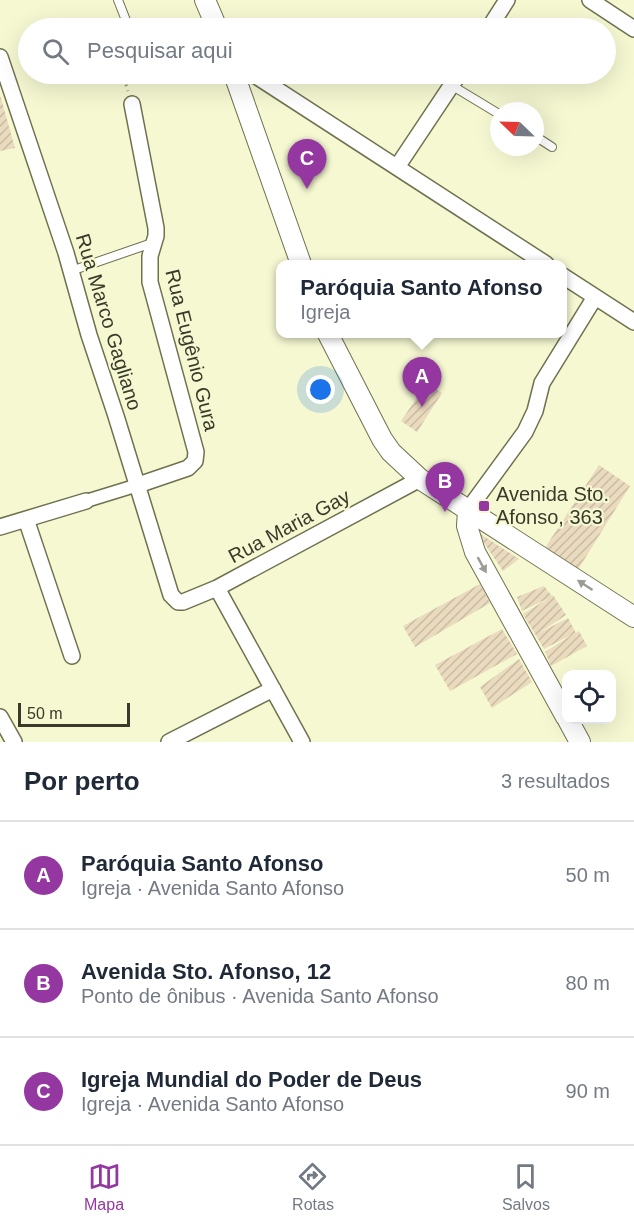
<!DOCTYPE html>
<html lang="pt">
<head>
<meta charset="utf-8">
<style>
	body { margin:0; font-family:Arial,sans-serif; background:#f6f6f7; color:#1f2937 }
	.controls { position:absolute; right:18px; bottom:18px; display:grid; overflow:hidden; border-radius:12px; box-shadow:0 6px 24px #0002 }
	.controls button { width:54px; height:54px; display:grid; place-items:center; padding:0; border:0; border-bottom:2px solid #e0e1e3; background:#fff; color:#1f2937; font:30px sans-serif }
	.compass { position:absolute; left:490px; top:102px; width:54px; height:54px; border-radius:50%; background:#fff; box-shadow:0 6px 24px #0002; rotate:293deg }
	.scale { position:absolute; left:18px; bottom:15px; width:112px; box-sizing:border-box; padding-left:6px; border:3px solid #3a3a2b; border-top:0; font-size:16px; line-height:21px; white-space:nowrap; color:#3a3a2b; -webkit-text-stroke:4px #f5f8d1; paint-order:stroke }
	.you { position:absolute; left:321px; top:390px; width:21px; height:21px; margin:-15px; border:4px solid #fff; border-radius:50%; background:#1a73e8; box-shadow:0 0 0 9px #1a73e833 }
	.badge { display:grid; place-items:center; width:39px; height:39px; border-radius:50%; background:#9437a0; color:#fff; font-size:20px; font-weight:700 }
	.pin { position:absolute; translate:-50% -50px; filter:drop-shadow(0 2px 3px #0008) }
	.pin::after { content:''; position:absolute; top:32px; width:21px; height:18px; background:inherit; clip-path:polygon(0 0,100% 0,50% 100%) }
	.popup { position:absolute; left:276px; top:260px; width:291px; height:78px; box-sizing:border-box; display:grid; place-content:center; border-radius:12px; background:#fff; filter:drop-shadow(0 2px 4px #0005); font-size:20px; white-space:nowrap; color:#747a83 }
	.popup b { font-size:22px; color:#1f2937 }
	.popup::after { content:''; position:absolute; left:50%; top:100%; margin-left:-12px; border:12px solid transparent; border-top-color:#fff }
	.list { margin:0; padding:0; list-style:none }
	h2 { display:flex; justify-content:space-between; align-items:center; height:78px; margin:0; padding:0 24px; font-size:26px }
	h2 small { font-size:20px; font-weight:400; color:#747a83 }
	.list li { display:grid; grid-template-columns:39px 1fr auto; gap:18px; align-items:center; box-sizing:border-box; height:108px; padding:0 24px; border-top:2px solid #e0e1e3 }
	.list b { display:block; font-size:22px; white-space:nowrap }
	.list p { margin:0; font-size:20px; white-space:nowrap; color:#747a83 }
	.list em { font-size:20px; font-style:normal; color:#747a83 }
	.icon { flex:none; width:33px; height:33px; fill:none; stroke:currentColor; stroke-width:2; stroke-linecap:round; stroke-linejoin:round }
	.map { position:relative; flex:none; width:634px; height:742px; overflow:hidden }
	.search { position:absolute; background:#fff; box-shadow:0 6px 24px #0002; left:18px; right:18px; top:18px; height:66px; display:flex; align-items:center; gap:15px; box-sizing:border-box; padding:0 21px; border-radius:33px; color:#747a83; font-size:22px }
	.sheet { height:402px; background:#fff }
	nav { display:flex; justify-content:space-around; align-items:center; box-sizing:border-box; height:84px; border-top:2px solid #e0e1e3; background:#fff; font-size:16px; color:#747a83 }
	nav a { display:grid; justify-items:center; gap:3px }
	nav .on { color:#9437a0 }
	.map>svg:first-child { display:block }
	.building { fill:url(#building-hatch) }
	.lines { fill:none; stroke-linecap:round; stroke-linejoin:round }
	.service-casing { stroke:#6f714f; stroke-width:10 }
	.pedestrian-casing { stroke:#6f714f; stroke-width:15 }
	.minor-casing { stroke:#6f714f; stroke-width:18 }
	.tertiary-casing { stroke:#6f714f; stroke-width:22 }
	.path { stroke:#919378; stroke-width:3; stroke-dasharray:1.5 4.5; stroke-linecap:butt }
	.service { stroke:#fff; stroke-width:8 }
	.pedestrian { stroke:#fff; stroke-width:12 }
	.minor { stroke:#fff; stroke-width:15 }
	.tertiary { stroke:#fff; stroke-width:20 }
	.oneway { fill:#9c9c95 }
	.poi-dot { fill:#9437a0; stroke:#f5f8d1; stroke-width:2 }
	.labels { text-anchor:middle; stroke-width:4.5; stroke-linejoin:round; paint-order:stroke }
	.street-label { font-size:20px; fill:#3a3a2b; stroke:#f5f8d1 }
	.poi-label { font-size:20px; fill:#3a3a2b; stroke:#f5f8d1; text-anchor:start }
</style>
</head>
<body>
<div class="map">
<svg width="634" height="742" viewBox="0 0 634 742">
	<defs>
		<pattern id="building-hatch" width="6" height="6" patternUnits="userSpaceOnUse" patternTransform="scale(1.5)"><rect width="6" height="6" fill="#eadabe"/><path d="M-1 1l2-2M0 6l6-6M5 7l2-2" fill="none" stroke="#c9bca3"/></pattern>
	</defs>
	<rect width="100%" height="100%" fill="#f5f8d1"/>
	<path class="building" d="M 0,95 L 15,148 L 0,151 Z
		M 427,383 L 442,393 L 417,432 L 401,421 Z
		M 599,465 L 630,486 L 577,571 L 543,551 Z
		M 476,531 L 519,559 L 503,571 Z
		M 480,584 L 490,603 L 415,647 L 403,626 Z
		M 544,586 L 552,596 L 553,595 L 566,615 L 539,633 L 568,618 L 576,633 L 579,631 L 587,646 L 551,666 L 545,652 L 573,634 L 544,649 L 523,614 L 549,598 L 522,611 L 517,597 Z
		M 502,629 L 517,654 L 450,691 L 435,665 Z
		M 519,659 L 532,682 L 492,708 L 480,687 Z"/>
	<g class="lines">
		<g class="service-casing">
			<path id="service" d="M 118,0 L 129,28
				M 194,28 L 212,21
				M 451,85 L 499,114
				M 535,136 L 552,147
				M 71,271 L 155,242"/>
		</g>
		<g class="pedestrian-casing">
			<path id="pedestrian" d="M 86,501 L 138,485"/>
		</g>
		<g class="minor-casing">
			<path id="minor" d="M 590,0 L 634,29
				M 489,28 L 507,0
				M 0,57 L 66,253 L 89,335 L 116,416 L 171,595 L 178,602 L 183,602 L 217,588 L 420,479
				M 253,74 L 546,264
				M 132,104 L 156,228 L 156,236 L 150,256 L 150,282 L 196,452 L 195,461 L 188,468 L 138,485
				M 397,167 L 459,74
				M 563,276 L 634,322
				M 468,510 L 525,432 L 535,411 L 542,383 L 595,297
				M 26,519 L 72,656
				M 0,527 L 86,501
				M 217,588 L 302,742
				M 0,717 L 14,742
				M 169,742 L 273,689"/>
		</g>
		<g class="tertiary-casing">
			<path id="tertiary" d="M 205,0 L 217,28
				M 234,74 L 301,264
				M 328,334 L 382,439 L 391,452 L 420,479 L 634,617
				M 468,510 L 467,526 L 475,552 L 566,717
				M 568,720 L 580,742"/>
		</g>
		<path class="path" d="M 125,74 L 123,76 L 128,91"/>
		<use href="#service" class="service"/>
		<use href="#pedestrian" class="pedestrian"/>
		<use href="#minor" class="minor"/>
		<use href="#tertiary" class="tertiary"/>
	</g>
	<defs><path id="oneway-solid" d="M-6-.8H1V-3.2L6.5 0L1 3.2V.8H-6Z" transform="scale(1.5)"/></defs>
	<g class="oneway">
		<use href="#oneway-solid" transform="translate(482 565) rotate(61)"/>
		<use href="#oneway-solid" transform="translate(585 585) rotate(-147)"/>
	</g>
	<rect class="poi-dot" x="478" y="500" width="12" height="12" rx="3"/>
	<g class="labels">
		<g class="street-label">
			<text transform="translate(109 322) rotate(73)" y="7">Rua Marco Gagliano</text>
			<text transform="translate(192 350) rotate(76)" y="7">Rua Eugênio Gura</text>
			<text transform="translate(289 526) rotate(-28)" y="7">Rua Maria Gay</text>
		</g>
		<g class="poi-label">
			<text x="496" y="501">Avenida Sto.<tspan x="496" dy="23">Afonso, 363</tspan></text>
		</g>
	</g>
</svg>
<div class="controls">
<button><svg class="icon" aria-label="locate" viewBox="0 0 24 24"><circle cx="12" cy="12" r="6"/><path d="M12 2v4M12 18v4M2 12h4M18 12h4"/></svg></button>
</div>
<svg class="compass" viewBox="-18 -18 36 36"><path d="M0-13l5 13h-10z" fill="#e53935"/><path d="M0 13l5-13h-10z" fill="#747a83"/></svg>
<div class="scale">50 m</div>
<div class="you"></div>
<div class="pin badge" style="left:422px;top:407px">A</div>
<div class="popup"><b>Paróquia Santo Afonso</b>Igreja</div>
<div class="pin badge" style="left:445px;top:512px">B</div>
<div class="pin badge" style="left:307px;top:189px">C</div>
<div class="search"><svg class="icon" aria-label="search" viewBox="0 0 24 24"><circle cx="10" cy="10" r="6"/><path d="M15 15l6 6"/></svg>Pesquisar aqui</div>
</div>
<section class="sheet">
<h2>Por perto<small>3 resultados</small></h2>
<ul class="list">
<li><span class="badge">A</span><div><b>Paróquia Santo Afonso</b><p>Igreja · Avenida Santo Afonso</p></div><em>50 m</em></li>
<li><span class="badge">B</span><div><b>Avenida Sto. Afonso, 12</b><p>Ponto de ônibus · Avenida Santo Afonso</p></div><em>80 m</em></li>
<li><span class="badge">C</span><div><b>Igreja Mundial do Poder de Deus</b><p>Igreja · Avenida Santo Afonso</p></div><em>90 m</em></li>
</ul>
</section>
<nav>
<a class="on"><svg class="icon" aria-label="map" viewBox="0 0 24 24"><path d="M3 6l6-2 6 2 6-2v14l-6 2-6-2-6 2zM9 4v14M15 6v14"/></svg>Mapa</a>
<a><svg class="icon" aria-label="directions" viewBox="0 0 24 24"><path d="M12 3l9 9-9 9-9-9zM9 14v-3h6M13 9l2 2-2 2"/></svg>Rotas</a>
<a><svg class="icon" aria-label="saved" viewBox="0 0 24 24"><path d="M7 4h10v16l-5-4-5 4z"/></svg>Salvos</a>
</nav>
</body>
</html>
